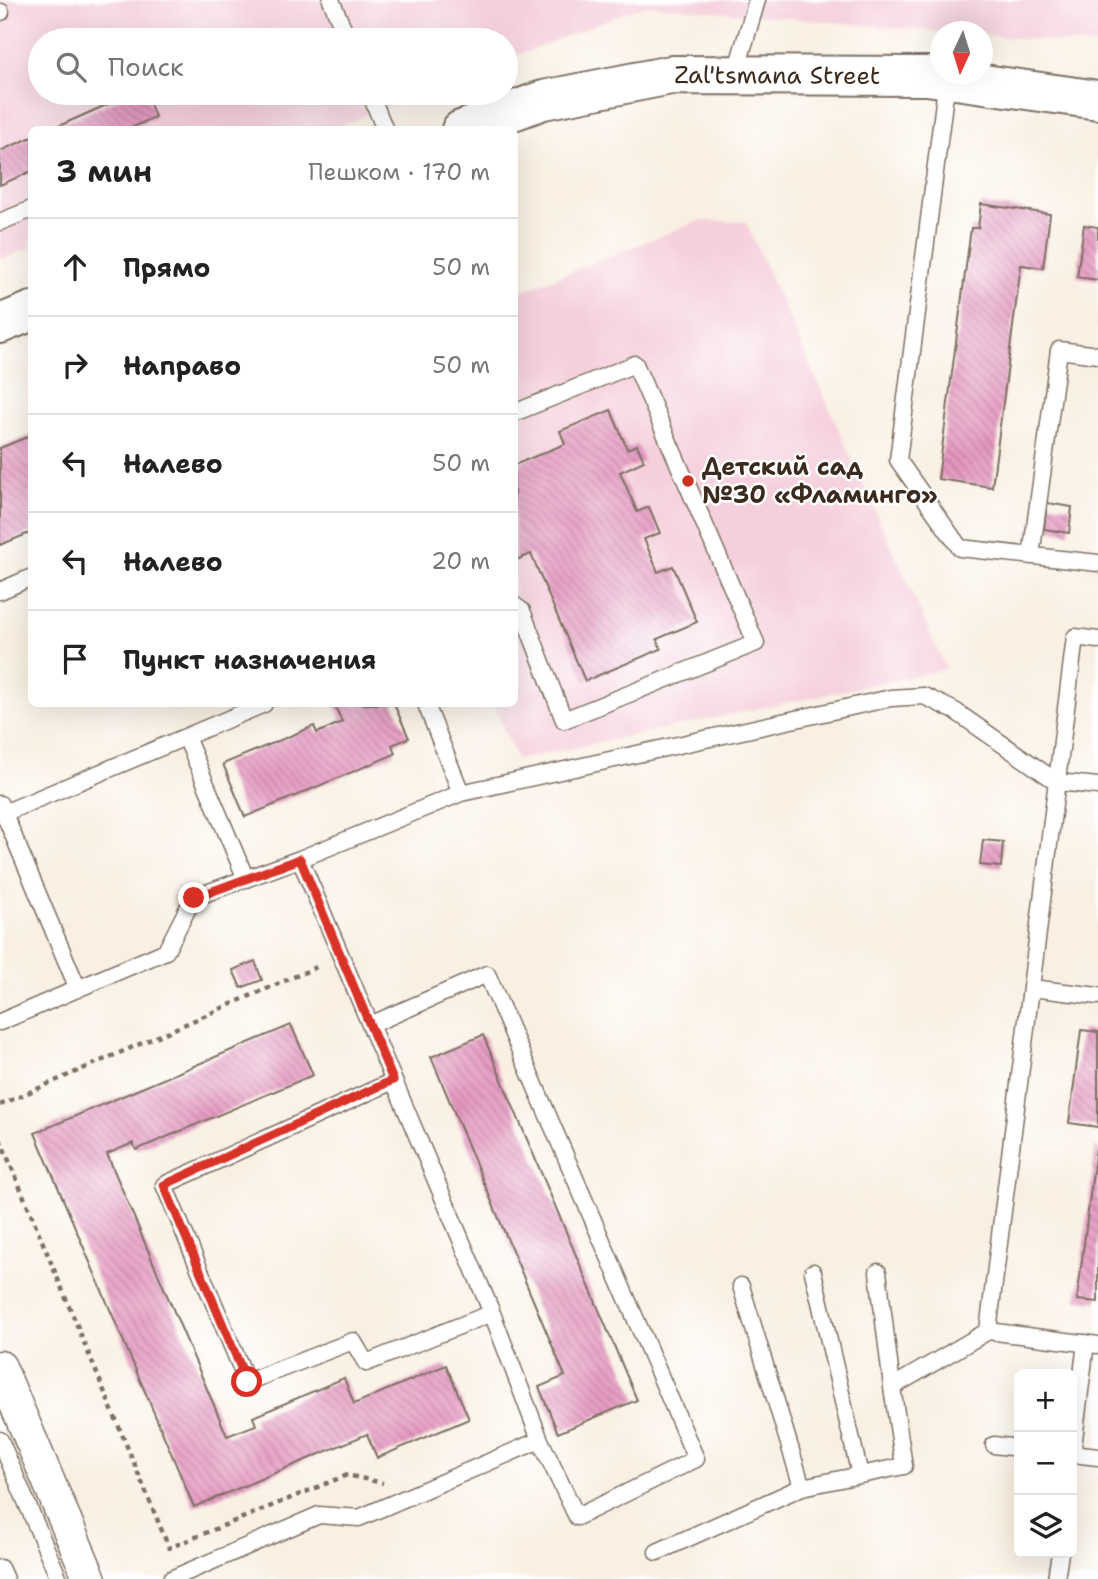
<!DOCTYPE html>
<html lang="ru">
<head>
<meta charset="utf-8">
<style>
	body { margin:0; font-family:"Shantell Sans",sans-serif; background:#f6f6f6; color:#222 }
	.controls { position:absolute; right:21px; bottom:21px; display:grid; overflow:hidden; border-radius:10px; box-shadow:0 7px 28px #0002 }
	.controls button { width:63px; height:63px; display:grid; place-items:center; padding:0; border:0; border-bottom:2px solid #e0e0e0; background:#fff; color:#222; font:35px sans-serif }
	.compass { position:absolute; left:930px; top:21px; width:63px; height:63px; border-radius:50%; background:#fff; box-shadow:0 7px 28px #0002; rotate:184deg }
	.stop { position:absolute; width:21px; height:21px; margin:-16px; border:5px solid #d93025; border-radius:50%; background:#fff }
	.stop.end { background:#d93025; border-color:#fff; box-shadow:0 2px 7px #0008 }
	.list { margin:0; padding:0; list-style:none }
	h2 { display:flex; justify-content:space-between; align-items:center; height:91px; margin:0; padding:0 28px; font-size:30px }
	h2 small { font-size:23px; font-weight:400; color:#767676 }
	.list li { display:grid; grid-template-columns:46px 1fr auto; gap:21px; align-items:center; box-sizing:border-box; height:98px; padding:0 28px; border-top:2px solid #e0e0e0 }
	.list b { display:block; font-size:26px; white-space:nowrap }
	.list em { font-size:23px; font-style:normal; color:#767676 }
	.icon { flex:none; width:38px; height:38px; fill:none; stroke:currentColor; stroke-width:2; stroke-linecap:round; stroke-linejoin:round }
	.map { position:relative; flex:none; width:1098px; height:1579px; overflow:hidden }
	.search { position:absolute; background:#fff; box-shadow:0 7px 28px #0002; left:28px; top:28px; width:490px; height:77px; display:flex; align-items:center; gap:18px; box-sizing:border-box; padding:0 24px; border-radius:38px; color:#767676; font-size:26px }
	.panel { position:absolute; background:#fff; box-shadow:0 7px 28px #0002; left:28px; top:126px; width:490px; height:581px; border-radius:10px }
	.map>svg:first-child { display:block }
	.built { fill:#f5cfdb }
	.building { fill:url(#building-back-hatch) }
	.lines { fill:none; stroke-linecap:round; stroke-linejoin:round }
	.service-casing { stroke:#7e6f63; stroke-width:19 }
	.minor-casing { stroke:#7e6f63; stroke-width:35 }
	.tertiary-casing { stroke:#7e6f63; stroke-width:42 }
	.path { stroke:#7e6f63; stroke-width:4.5; stroke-dasharray:5 5; stroke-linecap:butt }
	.service { stroke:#fff; stroke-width:16 }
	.minor { stroke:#fff; stroke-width:32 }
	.tertiary { stroke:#fff; stroke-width:38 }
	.route { stroke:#d93025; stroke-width:9 }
	.poi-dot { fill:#c8321e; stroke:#fff; stroke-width:2.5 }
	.labels { text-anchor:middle; stroke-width:5; stroke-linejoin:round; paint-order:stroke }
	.street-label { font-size:24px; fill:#3b2a1e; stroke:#fff }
	.poi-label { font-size:24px; font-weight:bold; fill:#3b2a1e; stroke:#fff; text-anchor:start }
</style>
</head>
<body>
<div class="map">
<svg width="1098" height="1579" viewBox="0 0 1098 1579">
	<defs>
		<pattern id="building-back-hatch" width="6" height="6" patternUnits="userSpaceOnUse" patternTransform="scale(1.75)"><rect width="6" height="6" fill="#e596c0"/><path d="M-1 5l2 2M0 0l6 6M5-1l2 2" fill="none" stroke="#bb7b9b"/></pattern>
	</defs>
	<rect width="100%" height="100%" fill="#fff"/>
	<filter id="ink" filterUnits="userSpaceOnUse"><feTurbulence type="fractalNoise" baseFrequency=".0143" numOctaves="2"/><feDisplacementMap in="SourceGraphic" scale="14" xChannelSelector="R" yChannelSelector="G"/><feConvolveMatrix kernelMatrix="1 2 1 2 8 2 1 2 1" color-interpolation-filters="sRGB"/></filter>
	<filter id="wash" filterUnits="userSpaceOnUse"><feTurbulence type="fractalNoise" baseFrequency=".00686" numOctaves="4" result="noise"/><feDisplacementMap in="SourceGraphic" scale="28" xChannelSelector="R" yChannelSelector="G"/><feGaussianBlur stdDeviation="1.57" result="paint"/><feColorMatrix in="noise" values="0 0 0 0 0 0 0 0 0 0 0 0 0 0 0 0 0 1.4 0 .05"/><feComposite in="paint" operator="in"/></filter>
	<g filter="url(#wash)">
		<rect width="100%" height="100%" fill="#f9f0e3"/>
		<path class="built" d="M 0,0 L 1098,0 L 1098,46 L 983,35 L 982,32 L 940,32 L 645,5 L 506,60 L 506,40 L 40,40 L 40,93 L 424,93 L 331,129 L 32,130 L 31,248 L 0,260 Z
			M 698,221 L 746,222 L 946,669 L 517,760 L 493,704 L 514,704 L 515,294 Z"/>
		<g id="blocks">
			<path class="building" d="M 133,93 L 146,93 L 155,117 L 127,130 L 50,130 Z
				M 32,137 L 32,171 L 0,185 L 0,151 Z
				M 981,204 L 1050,214 L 1043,268 L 1021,265 L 992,487 L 938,479 L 971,228 L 978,228 Z
				M 1084,225 L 1098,227 L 1098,280 L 1077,277 Z
				M 611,410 L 627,449 L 637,445 L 644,461 L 620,472 L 637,512 L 649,507 L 660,533 L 644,539 L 658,572 L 673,566 L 697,622 L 657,639 L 661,649 L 585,681 L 531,554 L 514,561 L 514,465 L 565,444 L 560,431 Z
				M 32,435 L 32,532 L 0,545 L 0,448 Z
				M 1047,503 L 1072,507 L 1069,533 L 1044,529 Z
				M 334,704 L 394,704 L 409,738 L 392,745 L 395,754 L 245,817 L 223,764 L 314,726 L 317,733 L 342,722 Z
				M 983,840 L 1003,842 L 1001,867 L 980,865 Z
				M 255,961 L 262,980 L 241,988 L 233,970 Z
				M 291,1025 L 313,1075 L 136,1150 L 133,1143 L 107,1154 L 227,1436 L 256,1425 L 253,1417 L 344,1378 L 354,1404 L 446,1365 L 469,1419 L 377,1458 L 367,1434 L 194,1507 L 35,1133 Z
				M 1081,1030 L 1098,1032 L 1098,1127 L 1069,1123 Z
				M 483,1035 L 637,1400 L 558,1433 L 539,1387 L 565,1376 L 431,1057 Z
				M 1096,1147 L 1098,1147 L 1098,1302 L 1077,1300 Z"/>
		</g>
	</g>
	<g filter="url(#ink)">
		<use href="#blocks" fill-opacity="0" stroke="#7e6f63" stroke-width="2"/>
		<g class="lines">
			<g class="service-casing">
				<path id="service" d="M 331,0 L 348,40
					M 0,12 L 1,12
					M 735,75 L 757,0
					M 947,79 L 898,460 L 960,548 L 1098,563
					M 370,93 L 385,130
					M 0,222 L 32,209
					M 514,413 L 635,364 L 756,643 L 564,720 L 522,611 L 514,605
					M 1031,556 L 1059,350 L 1098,355
					M 0,591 L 32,577
					M 1098,640 L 1075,637 L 988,1331 L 1098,1345
					M 426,704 L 461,793
					M 186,737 L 246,879
					M 0,804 L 78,989
					M 4,813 L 264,704
					M 1031,988 L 1098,996
					M 0,1022 L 166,951 L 193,898 L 300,859 L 461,793 L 891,698 L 924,696 L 955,711 L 1057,782 L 1098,786
					M 370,1025 L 487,974 L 696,1459 L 577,1517 L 540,1440
					M 393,1081 L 164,1185 L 247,1382 L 353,1341 L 366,1363 L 492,1313
					M 813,1272 L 860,1475
					M 878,1272 L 892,1387
					M 741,1286 L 802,1487
					M 0,1440 L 59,1579
					M 994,1445 L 1019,1448
					M 1072,1454 L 1098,1457
					M 1072,1455 L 1086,1343
					M 657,1552 L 802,1487 L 904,1466 L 892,1387 L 988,1331
					M 0,1568 L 5,1579
					M 171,1579 L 319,1515 L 359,1518 L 540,1440 L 492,1313 L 300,859
					M 1056,1579 L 1060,1553"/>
			</g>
			<g class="minor-casing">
				<path id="minor" d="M 0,1367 L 90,1579"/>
			</g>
			<g class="tertiary-casing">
				<g id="tertiary">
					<path id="s1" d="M 461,130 L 543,100 L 671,75 L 927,76 L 1098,100"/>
					<path d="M 0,324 L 32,311"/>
				</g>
			</g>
			<path class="path" d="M 0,1105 L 321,965
				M 0,1139 L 169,1548 L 347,1475 L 383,1483"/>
			<use href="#service" class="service"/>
			<use href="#minor" class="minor"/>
			<use href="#tertiary" class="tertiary"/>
		</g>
	</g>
	<g class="lines" filter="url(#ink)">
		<path class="route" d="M 194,898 L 300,859 L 393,1080 L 164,1185 L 247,1382"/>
	</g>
	<circle class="poi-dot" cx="688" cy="481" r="7"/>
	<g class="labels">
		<g class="street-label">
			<text dy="8" stroke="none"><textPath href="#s1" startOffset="324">Zal'tsmana Street</textPath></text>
		</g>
		<g class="poi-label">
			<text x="702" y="475">Детский сад<tspan x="702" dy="28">№30 «Фламинго»</tspan></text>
		</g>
	</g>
</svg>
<div class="controls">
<button>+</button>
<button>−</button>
<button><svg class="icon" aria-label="layers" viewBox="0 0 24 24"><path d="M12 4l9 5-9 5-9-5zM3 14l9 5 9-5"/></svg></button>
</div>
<svg class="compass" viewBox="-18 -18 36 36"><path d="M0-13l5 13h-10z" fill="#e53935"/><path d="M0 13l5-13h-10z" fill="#767676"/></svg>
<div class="stop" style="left:247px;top:1382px"></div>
<div class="stop end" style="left:194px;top:898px"></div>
<div class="search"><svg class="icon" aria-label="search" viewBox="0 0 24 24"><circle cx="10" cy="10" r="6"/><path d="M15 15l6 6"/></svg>Поиск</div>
<section class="panel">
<h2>3 мин<small>Пешком · 170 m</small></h2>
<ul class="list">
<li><svg class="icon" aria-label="ahead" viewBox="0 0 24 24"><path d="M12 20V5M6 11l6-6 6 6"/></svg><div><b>Прямо</b></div><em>50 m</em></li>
<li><svg class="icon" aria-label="right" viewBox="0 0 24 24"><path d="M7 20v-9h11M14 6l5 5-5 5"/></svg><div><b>Направо</b></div><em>50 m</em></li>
<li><svg class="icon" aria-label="left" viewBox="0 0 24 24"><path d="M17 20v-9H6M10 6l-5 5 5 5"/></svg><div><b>Налево</b></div><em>50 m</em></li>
<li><svg class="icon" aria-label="left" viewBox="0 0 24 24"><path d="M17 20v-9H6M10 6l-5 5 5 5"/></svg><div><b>Налево</b></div><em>20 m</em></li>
<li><svg class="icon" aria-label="arrive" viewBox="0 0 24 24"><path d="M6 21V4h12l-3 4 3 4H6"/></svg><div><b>Пункт назначения</b></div></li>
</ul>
</section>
</div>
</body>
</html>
